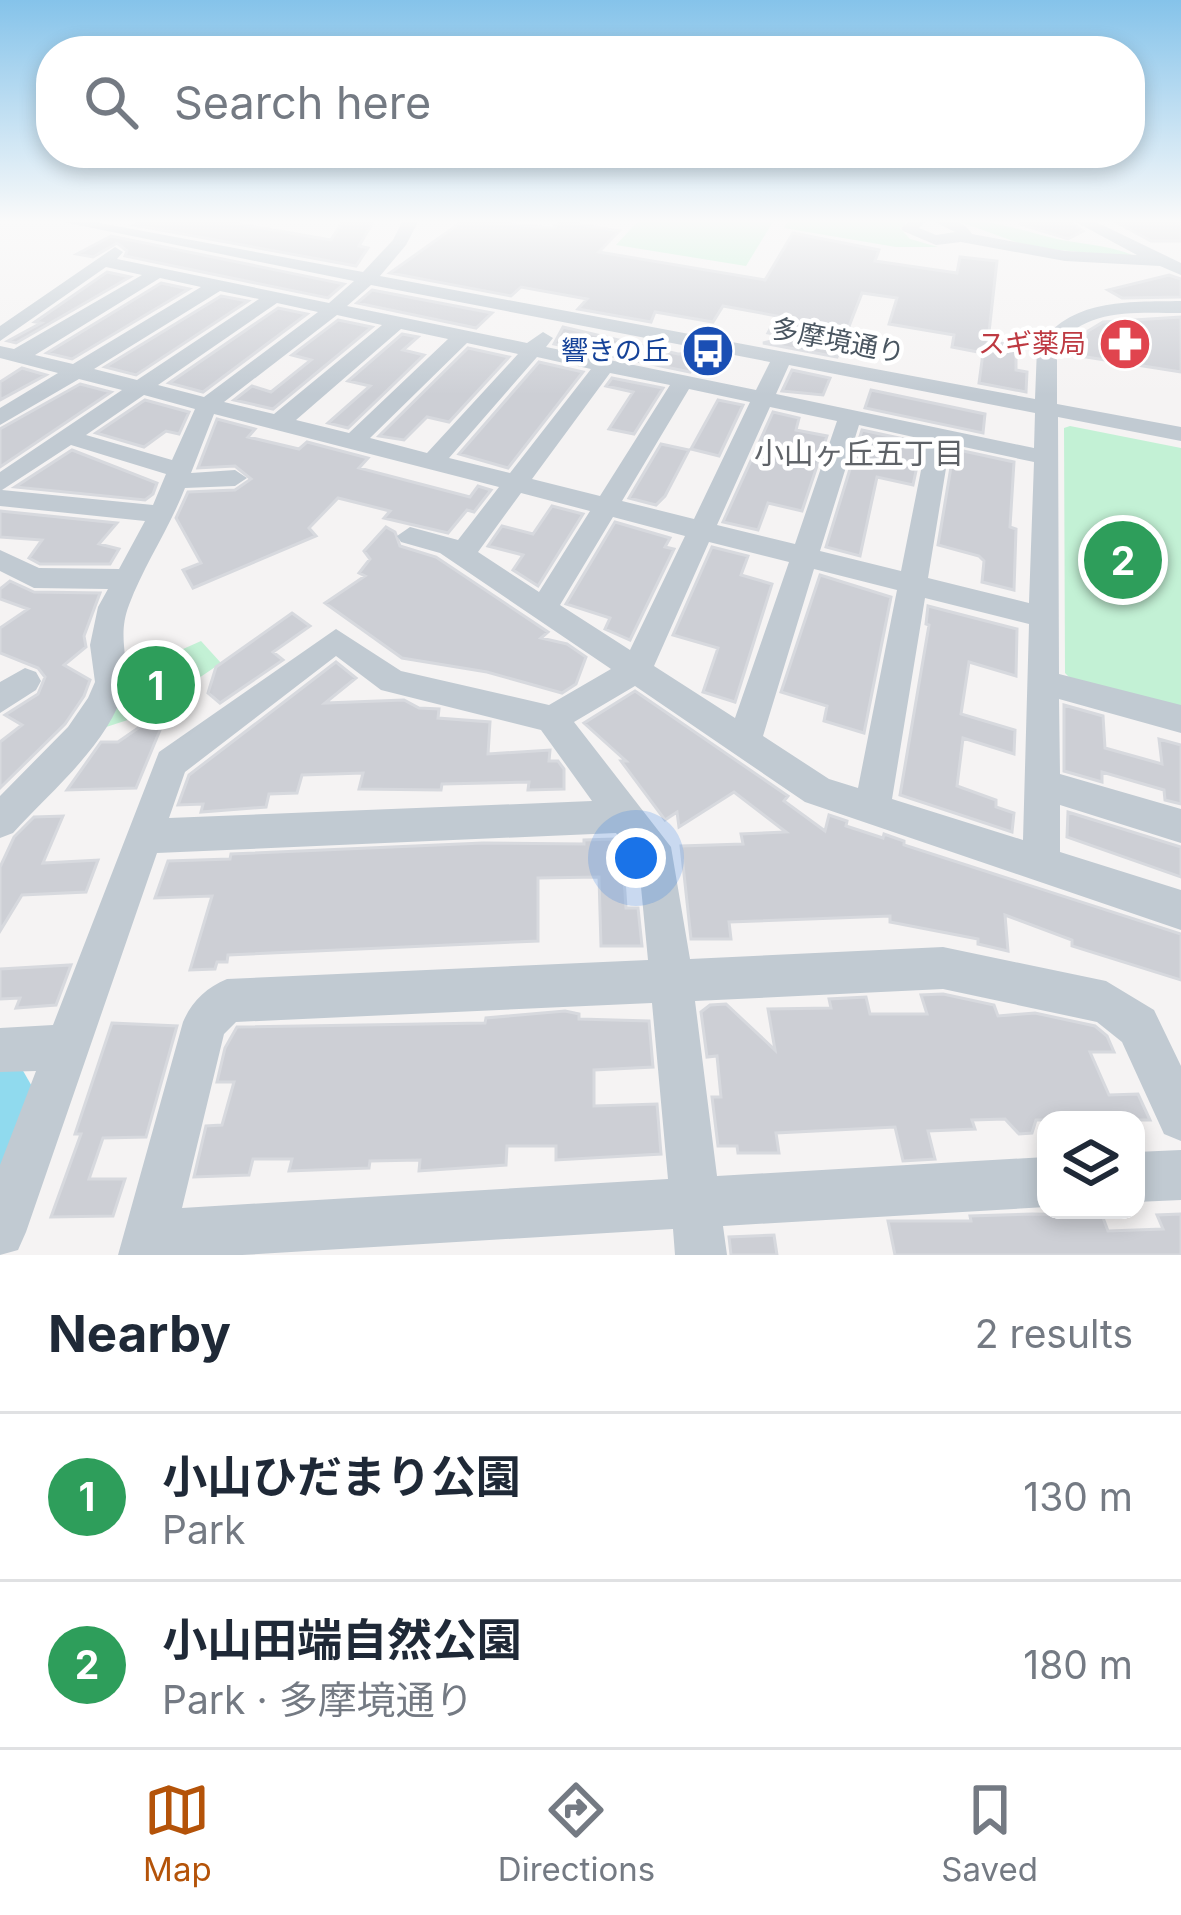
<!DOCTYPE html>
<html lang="en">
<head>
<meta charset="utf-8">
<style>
	body { margin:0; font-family:Inter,"Noto Sans JP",sans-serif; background:#f6f6f7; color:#1f2937 }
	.controls { position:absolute; right:36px; bottom:36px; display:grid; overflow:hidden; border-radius:24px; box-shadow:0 6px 18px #0003 }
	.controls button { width:108px; height:108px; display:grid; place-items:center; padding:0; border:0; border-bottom:3px solid #e0e1e3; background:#fff; color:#1f2937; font:60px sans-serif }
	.you { position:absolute; left:636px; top:858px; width:42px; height:42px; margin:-30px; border:9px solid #fff; border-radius:50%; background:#1a73e8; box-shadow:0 0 0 18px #1a73e833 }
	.badge { display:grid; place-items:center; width:78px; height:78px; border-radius:50%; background:#b45309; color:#fff; font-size:39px; font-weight:700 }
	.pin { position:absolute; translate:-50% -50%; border:6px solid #fff; box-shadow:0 3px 12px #0006 }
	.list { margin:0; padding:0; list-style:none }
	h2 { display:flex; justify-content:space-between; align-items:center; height:156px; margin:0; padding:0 48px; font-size:51px }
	h2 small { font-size:39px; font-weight:400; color:#747a83 }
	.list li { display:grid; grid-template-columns:78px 1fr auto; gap:36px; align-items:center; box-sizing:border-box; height:168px; padding:0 48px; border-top:3px solid #e0e1e3 }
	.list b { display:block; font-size:45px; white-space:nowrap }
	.list p { margin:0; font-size:39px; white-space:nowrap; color:#747a83 }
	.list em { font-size:39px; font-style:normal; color:#747a83 }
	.icon { flex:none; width:66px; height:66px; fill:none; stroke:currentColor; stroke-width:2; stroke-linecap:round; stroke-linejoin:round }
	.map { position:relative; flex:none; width:1181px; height:1255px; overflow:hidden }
	.search { position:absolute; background:#fff; box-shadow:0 6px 18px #0003; left:36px; right:36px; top:36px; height:132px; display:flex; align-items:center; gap:30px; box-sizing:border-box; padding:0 42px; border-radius:48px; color:#747a83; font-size:45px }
	.sheet { height:492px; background:#fff }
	nav { display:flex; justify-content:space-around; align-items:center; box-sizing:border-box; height:168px; border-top:3px solid #e0e1e3; background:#fff; font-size:33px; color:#747a83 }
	nav a { display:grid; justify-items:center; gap:6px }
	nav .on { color:#b45309 }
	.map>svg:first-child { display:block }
	.green { fill:#c3f1d5 }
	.water { fill:#90daee }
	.building { fill:#cdcfd5; stroke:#d7d9de; stroke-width:3 }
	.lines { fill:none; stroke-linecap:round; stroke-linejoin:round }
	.minor { fill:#c1cad2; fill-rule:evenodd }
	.labels { text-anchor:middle; stroke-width:9; stroke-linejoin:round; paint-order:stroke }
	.far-street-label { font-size:27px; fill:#4a5661; stroke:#fff }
	.far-health-label { font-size:27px; fill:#be3a42; stroke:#fff; text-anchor:end }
	.far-transit-label { font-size:27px; fill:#164399; stroke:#fff; text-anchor:end }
	.far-neighbourhood-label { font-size:30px; fill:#5f6368; stroke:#fff }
</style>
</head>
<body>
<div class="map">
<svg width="1181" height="1255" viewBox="0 0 1181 1255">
	<rect width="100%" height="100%" fill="#f5f3f3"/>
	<path class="green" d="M 639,220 L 774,220 L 746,266 L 616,245 Z
		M 788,220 L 909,220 L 900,228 L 910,239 L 938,247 L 896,247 L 784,228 Z
		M 955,220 C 995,220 1019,230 1057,239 C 1086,245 1112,245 1139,258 L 1030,247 Z
		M 1070,426 L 1181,448 L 1181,711 L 1075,683 L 1065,673 L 1064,428 Z
		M 201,641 L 221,663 L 146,714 L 97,730 L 121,697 L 127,674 Z"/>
	<path class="water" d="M 0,1069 L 22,1069 L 34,1090 L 0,1178 Z"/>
	<path class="building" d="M 144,220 L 216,220 L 331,240 L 343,220 L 374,220 L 359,246 L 368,248 L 356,266 L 134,225 Z
		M 464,220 L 553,228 L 561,221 L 619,231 L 599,252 L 765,280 L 793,233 L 879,250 L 875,261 L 957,273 L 960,257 L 997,261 L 988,341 L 1016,346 L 1016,370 L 1027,372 L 1026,392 L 979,383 L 983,353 L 952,347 L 954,335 L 889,324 L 897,298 L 862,293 L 837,357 L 763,343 L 789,337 L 768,333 L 777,316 L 723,306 L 713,322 L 655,312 L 651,322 L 578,309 L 587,299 L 521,287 L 511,296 L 390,273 Z
		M 1021,220 L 1068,220 L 1083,231 L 1068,239 L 1020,224 Z
		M 1112,220 L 1181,220 L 1181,241 L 1151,241 Z
		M 111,236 L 344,284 L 328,298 L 125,256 L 127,251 L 117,243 L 93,257 L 77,254 Z
		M 107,272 L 130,277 L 16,343 L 8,341 L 41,323 L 35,322 Z
		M 1169,275 L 1181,279 L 1181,297 L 1122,298 L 1108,290 Z
		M 161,283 L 189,289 L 72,359 L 47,353 Z
		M 372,290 L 492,313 L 476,328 L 357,303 Z
		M 221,296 L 248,301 L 136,375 L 105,367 Z
		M 278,308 L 307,314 L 203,392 L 169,383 Z
		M 1181,317 L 1181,372 L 1074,355 L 1088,331 L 1103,322 Z
		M 338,320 L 372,327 L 273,409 L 234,400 L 252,386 L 271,392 L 311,360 L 292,355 Z
		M 563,327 L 678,354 L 701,353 L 690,372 L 554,344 Z
		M 402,334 L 418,337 L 403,350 L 424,355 L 348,428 L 328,423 L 370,386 L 348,381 Z
		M 468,348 L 509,357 L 449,422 L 427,417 L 404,440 L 379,436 Z
		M 539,362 L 583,372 L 508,468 L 459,454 Z
		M 22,368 L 46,375 L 0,400 L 0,382 Z
		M 792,370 L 830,378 L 823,395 L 782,391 Z
		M 612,378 L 663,388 L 634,434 L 609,429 L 633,392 L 606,386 Z
		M 80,384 L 111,392 L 0,467 L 0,429 Z
		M 871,390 L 985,414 L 983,433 L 865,408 Z
		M 145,400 L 189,412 L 179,434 L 166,431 L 144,447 L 96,433 Z
		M 718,400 L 743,405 L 719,456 L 691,449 Z
		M 773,412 L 799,418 L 796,430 L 827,436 L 802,511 L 768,503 L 758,530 L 723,522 Z
		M 217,419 L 255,429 L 248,437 L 299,449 L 307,442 L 368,458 L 359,468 L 470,497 L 478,486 L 491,490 L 474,512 L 467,510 L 448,533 L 384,518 L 390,511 L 338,498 L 309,528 L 316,536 L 193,588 L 183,570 L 201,563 L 176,518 L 188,492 L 235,490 L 251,479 L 235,466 L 198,468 Z
		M 862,430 L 922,443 L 913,485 L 877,477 L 860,556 L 826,547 Z
		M 661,444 L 689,450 L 665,496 L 656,505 L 629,498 Z
		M 954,449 L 1014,462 L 1010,527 L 1016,529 L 1014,590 L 982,582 L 984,561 L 979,556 L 938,545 Z
		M 72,450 L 157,483 L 153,494 L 145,500 L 15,487 Z
		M 552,506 L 583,514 L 538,586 L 513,570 L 523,555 L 488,546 L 502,526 L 533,534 Z
		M 0,511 L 117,523 L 99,544 L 119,549 L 110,564 L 40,564 L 29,558 L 42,540 L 0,537 Z
		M 615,522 L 670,538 L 665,547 L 674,549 L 630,640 L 605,629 L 610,618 L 566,604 Z
		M 386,527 L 395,532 L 400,546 L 436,557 L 548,632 L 541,638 L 567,644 L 586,657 L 576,684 L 562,693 L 487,672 L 402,658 L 325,603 L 365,576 L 359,573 L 370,559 L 364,551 Z
		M 712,547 L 748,556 L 741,575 L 772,584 L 735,702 L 703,692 L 718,648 L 673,635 Z
		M 820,575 L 891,597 L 864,733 L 824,721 L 827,706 L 781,692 Z
		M 10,581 L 34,592 L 100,593 L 84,636 L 86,647 L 64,665 L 90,680 L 84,696 L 65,724 L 0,788 L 0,742 L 22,725 L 5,715 L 38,694 L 45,677 L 38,668 L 0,653 L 0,628 L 28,609 L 0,599 L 0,589 Z
		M 928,606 L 1017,629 L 1016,676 L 969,662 L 961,714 L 1015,730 L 1014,754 L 963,738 L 957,786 L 996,800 L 996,807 L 1014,813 L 1012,832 L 900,795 L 929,625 L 926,624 Z
		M 292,613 L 310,626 L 273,652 L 283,660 L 220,703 L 208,693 L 216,667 Z
		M 336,662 L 356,678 L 325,703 L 404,700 L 419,708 L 439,709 L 438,718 L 490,722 L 488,754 L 550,750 L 549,761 L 558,761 L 564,769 L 564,789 L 528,790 L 529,782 L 442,784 L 441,790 L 359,789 L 363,773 L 302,775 L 297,793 L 269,794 L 266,807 L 201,812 L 203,804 L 178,805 L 189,775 Z
		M 635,691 L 788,796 L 784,801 L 825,831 L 829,815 L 847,821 L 846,826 L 883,838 L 884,834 L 904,841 L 904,845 L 1181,934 L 1181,980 L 1072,946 L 1072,940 L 1005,915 L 1008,951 L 978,944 L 978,939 L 890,922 L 890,916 L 729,922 L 731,939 L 691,939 L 681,846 L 743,844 L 741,834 L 786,832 L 734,792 L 679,827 L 677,812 L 665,820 L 621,761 L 626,761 L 584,723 Z
		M 1064,705 L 1103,716 L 1105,748 L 1162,764 L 1159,739 L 1181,745 L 1181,804 L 1165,800 L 1164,790 L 1102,772 L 1102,782 L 1064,771 Z
		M 170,706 L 136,788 L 67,790 L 101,742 L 118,742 Z
		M 1068,812 L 1181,847 L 1181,877 L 1067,837 Z
		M 63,816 L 43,863 L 98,860 L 86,892 L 22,895 L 0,931 L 0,867 L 14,837 L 34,817 Z
		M 615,839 L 622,849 L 626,908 L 638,908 L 642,946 L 601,946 L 599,877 L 538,878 L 538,941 L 228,955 L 227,962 L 217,962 L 215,969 L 190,970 L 212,896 L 155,898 L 168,861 L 230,859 L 231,854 L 483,843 L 584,844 L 584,840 Z
		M 71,965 L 56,1005 L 16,1008 L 20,998 L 0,999 L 0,969 Z
		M 943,994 L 994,1005 L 998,1016 L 1035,1013 L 1095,1026 L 1107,1036 L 1114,1052 L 1090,1052 L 1109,1095 L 1138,1094 L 1150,1120 L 1036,1120 L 1032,1133 L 1019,1134 L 1005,1119 L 972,1120 L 975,1129 L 928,1131 L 935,1159 L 903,1161 L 895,1127 L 776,1133 L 779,1153 L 738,1153 L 737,1146 L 718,1146 L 712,1097 L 721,1097 L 717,1056 L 707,1057 L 701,1012 L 710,1005 L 726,1004 L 775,1050 L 768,1009 L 831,1008 L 829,999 L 866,997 L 870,1014 L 927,1014 L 921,995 Z
		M 565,1011 L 579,1014 L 579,1019 L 649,1021 L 653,1067 L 594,1070 L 594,1106 L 657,1104 L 661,1154 L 556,1160 L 556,1146 L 507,1146 L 506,1165 L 419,1171 L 420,1160 L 370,1161 L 369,1168 L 289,1171 L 292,1159 L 253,1159 L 249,1175 L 194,1177 L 206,1126 L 222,1125 L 234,1082 L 217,1082 L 225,1048 L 237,1027 L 485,1023 L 486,1018 Z
		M 112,1023 L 177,1026 L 146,1137 L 103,1138 L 89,1179 L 125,1179 L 113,1216 L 51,1217 L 81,1134 L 75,1134 Z
		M 1032,1214 L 1102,1215 L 1108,1231 L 1163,1229 L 1157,1215 L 1181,1214 L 1181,1255 L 895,1255 L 888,1221 L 971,1221 L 970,1216 Z
		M 774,1235 L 777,1255 L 731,1255 L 729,1237 Z"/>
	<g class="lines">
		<path class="minor" d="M 53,220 L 84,220 L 363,272 L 393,240 L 403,220 L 419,220 L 406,245 L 380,276 L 1035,399 L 1037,348 C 1070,298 1126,302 1181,301 L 1181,313 C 1138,313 1084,307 1057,348 L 1057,404 L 1181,427 L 1181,441 L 1058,417 L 1059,674 L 1181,705 L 1181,733 L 1059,699 L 1060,774 L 1181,809 L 1181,843 L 1060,805 L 1060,852 L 1181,890 L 1181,930 L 805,802 L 635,686 L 574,722 L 671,847 L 690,959 L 943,947 L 1106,981 L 1154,1010 L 1181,1066 L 1181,1141 L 1164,1134 L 1122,1042 L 1097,1022 L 943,989 L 695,1001 L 717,1176 L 1046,1157 L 1046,1207 L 723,1226 L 727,1255 L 675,1255 L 673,1229 L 242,1255 L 118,1255 L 183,1022 C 192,1001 206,988 227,979 L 648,960 L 639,866 L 616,833 L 157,853 L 26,1232 L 18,1250 L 0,1255 L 0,1165 L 36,1071 L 0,1072 L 0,1028 L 53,1025 L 159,752 L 336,629 L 401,671 L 549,705 L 611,669 L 440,553 L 401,542 L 397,536 L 410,527 L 458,540 L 499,487 L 214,414 L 191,473 L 235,470 L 247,478 L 235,486 L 185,488 C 169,529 144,565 129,605 C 116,638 131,664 125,687 C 109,744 52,790 13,833 L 0,838 L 0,796 L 68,727 L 88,698 L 95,682 L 90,645 L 98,607 L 108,589 L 34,588 L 0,571 L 0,550 L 39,568 L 119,569 L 145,521 L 0,506 L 0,472 L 122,390 L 79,379 L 0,425 L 0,408 L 58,373 L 0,358 L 0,346 L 14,349 L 142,275 L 106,267 L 0,341 L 0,326 L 115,247 L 123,252 L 117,259 L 329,303 L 354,281 ZM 160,278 L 201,287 L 73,364 L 35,355 ZM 371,285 L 770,362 L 756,390 L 546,347 L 553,338 L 543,332 L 527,343 L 347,306 ZM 220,291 L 259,299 L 137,380 L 94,369 ZM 277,303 L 318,312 L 204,397 L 158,385 ZM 337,315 L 382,325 L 274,414 L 224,402 ZM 401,329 L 448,339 L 349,433 L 296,420 ZM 467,343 L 518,354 L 427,453 L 370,438 ZM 537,357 L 591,369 L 510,473 L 449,458 ZM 789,365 L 1035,413 L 1034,448 L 776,394 ZM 610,373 L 670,385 L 600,496 L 532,479 ZM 689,389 L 750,402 L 694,519 L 622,501 ZM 144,395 L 195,409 L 172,460 L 86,435 ZM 770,407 L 837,421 L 795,544 L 717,525 ZM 859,425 L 927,440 L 901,571 L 820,551 ZM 950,444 L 1034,462 L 1029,603 L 928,578 ZM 71,445 L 166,474 L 153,505 L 2,490 ZM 521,493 L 590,511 L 539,592 L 478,552 ZM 613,517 L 685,536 L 630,650 L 560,605 ZM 709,542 L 789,562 L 735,718 L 654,666 ZM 814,569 L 897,590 L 858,788 L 829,779 L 763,736 ZM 925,598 L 1029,624 L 1023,840 L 892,799 ZM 336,656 L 381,690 L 541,730 L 592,801 L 169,818 L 185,772 ZM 652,1003 L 668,1179 L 182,1208 L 224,1034 L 236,1022 Z
			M 910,220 L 927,220 L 919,228 L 936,235 L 955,232 L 931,220 C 949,220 962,218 972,234 L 1065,251 L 1137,255 L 1072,220 L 1092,220 L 1181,263 L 1181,275 L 1160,266 L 1065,261 L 961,242 L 936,245 L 903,231 L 901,228 Z
			M 25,668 L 36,672 L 41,681 L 36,690 L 0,713 L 0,682 Z
			M 1181,1150 L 1181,1200 L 1136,1202 L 1136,1152 Z"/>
	</g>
	<linearGradient id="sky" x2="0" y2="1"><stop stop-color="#85c3ea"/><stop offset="0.56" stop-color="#fafafa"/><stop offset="1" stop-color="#fafafa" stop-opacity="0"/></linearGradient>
	<rect width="1181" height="395" fill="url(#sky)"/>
	<defs>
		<g id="pharmacy-disc" transform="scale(2.7)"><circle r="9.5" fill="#e0444e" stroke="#fff"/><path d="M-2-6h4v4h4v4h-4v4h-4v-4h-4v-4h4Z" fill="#fff"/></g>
		<g id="bus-disc" transform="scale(2.7)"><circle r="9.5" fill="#1a4fb4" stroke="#fff"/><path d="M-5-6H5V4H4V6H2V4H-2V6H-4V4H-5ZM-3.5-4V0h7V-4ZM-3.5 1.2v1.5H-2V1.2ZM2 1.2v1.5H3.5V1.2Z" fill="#fff"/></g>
	</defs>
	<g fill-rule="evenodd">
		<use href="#pharmacy-disc" x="1125" y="344"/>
		<use href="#bus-disc" x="708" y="351"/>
	</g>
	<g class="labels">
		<g class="far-street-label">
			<text transform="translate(838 341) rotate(11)" y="9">多摩境通り</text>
		</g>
		<g class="far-health-label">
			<text x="1086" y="353">スギ薬局</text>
		</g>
		<g class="far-transit-label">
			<text x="669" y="360">響きの丘</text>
		</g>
		<g class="far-neighbourhood-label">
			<text x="859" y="464">小山ヶ丘五丁目</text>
		</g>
	</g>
</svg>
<div class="controls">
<button><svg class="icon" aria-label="layers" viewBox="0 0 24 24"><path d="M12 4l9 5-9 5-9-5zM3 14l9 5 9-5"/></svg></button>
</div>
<div class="you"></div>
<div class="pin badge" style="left:156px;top:685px;background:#2e9e5b">1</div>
<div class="pin badge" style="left:1123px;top:560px;background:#2e9e5b">2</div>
<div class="search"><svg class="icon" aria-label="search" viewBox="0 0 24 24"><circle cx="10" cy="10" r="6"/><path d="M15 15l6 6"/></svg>Search here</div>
</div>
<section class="sheet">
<h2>Nearby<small>2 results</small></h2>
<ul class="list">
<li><span class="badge" style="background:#2e9e5b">1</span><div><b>小山ひだまり公園</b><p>Park</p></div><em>130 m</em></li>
<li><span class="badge" style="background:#2e9e5b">2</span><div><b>小山田端自然公園</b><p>Park · 多摩境通り</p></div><em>180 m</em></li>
</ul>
</section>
<nav>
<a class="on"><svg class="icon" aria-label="map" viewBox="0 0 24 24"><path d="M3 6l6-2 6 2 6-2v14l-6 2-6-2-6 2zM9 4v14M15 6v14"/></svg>Map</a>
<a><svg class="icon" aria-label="directions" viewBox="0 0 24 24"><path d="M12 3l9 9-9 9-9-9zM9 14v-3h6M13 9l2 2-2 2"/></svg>Directions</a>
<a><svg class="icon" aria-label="saved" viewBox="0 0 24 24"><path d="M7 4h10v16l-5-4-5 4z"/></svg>Saved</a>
</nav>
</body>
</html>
